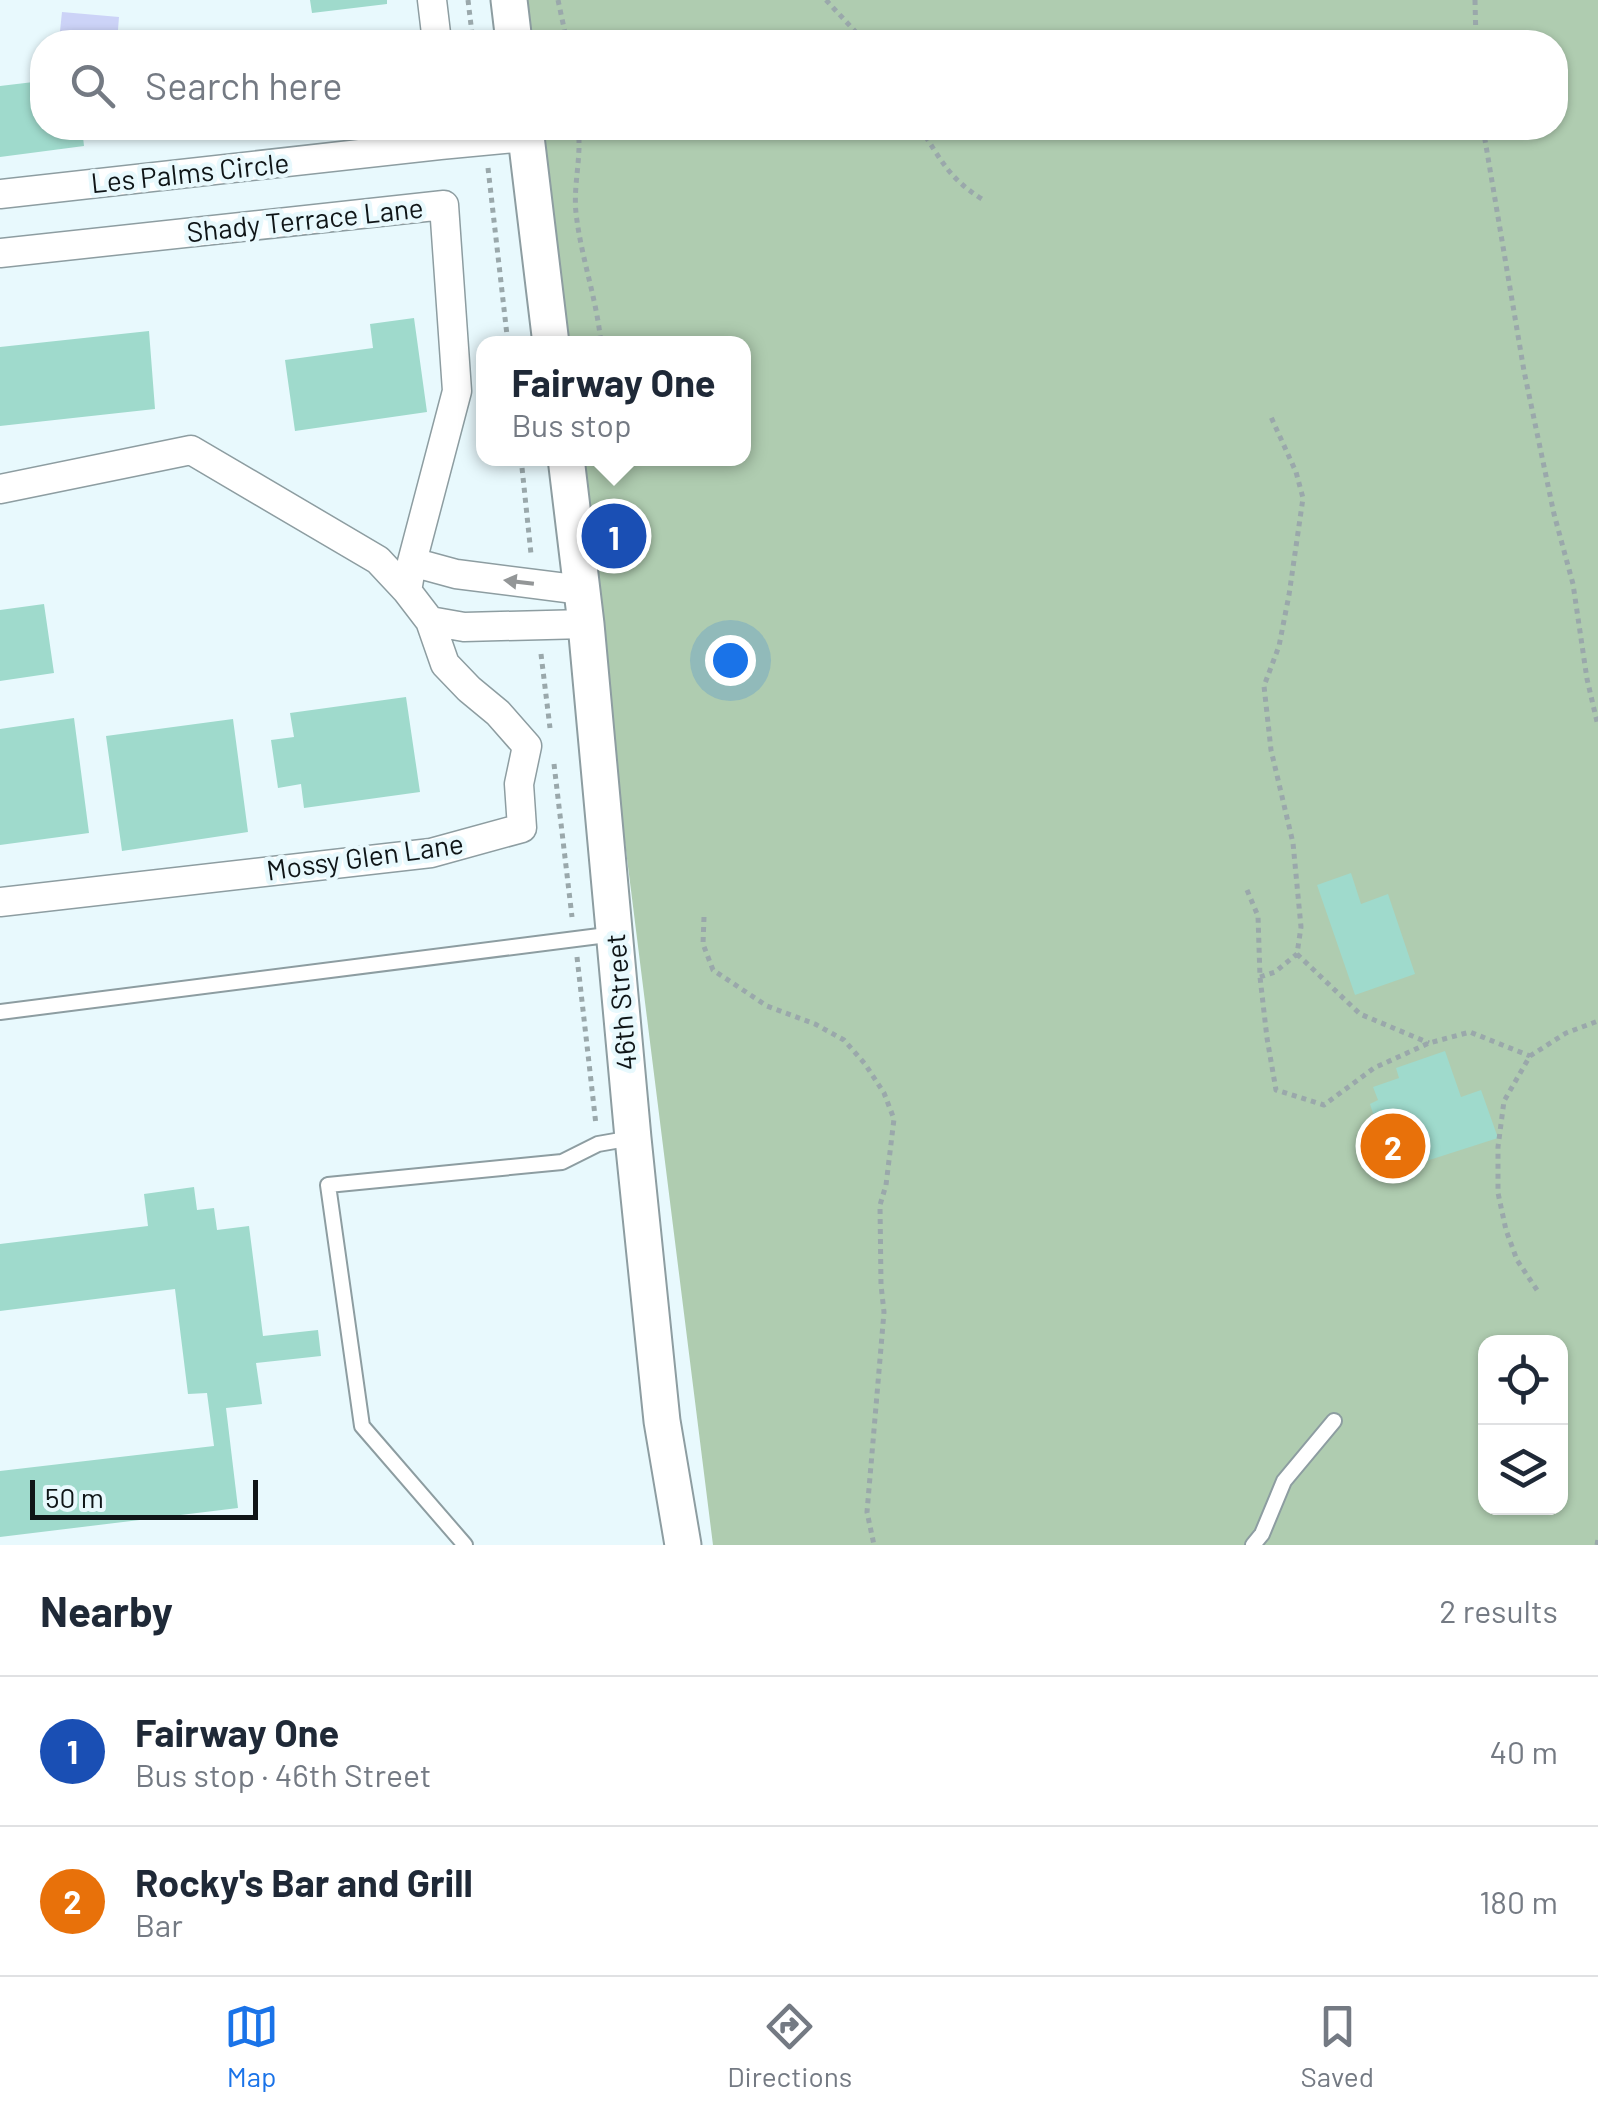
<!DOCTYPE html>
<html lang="en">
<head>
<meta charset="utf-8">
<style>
	body { margin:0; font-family:Barlow,sans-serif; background:#f6f6f7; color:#1f2937 }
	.controls { position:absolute; right:30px; bottom:30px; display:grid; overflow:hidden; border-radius:20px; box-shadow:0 2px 8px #0004 }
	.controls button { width:90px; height:90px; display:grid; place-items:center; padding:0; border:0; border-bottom:2px solid #e0e1e3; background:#fff; color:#1f2937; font:50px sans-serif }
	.scale { position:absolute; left:30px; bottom:25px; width:228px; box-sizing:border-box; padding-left:10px; border:5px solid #0f1517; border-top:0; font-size:28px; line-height:35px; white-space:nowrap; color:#0f1517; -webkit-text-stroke:8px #e8f9fd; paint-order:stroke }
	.you { position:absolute; left:730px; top:660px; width:35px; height:35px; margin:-25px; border:8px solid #fff; border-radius:50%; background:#1a73e8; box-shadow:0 0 0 15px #1a73e833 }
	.badge { display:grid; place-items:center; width:65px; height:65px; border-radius:50%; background:#1a73e8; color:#fff; font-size:32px; font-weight:700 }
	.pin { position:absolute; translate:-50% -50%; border:5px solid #fff; box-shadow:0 2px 10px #0006 }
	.popup { position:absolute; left:476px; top:336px; width:275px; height:130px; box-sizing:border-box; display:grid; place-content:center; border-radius:20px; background:#fff; filter:drop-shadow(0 2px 8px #0005); font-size:32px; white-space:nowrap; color:#747a83 }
	.popup b { font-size:38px; color:#1f2937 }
	.popup::after { content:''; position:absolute; left:50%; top:100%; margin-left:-20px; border:20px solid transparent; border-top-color:#fff }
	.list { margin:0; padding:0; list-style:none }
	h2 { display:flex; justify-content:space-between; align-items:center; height:130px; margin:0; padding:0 40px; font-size:42px }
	h2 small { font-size:32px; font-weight:400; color:#747a83 }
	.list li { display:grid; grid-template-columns:65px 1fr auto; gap:30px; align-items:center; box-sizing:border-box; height:150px; padding:0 40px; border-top:2px solid #e0e1e3 }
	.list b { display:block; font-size:38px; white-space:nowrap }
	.list p { margin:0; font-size:32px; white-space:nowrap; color:#747a83 }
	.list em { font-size:32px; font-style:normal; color:#747a83 }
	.icon { flex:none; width:55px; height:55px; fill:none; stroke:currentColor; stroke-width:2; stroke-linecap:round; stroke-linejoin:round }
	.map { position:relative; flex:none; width:1598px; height:1545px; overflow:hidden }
	.search { position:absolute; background:#fff; box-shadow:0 2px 8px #0004; left:30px; right:30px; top:30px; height:110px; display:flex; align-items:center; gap:25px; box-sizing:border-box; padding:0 35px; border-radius:40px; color:#747a83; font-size:38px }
	.sheet { height:430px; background:#fff }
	nav { display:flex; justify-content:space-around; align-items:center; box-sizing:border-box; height:140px; border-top:2px solid #e0e1e3; background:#fff; font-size:28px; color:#747a83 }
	nav a { display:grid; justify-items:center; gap:5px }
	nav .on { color:#1a73e8 }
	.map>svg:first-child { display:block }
	.green { fill:#afccb0; fill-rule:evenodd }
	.water { fill:#ccd3f7 }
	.building { fill:#9fdacc }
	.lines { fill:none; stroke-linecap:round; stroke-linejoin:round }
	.service-casing { stroke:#8d9da1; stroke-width:18 }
	.minor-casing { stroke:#8d9da1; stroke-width:31 }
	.tertiary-casing { stroke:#8d9da1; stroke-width:39 }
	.path { stroke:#9aa8ab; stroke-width:5; stroke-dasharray:5 5; stroke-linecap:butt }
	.service { stroke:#fff; stroke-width:14 }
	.minor { stroke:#fff; stroke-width:28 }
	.tertiary { stroke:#fff; stroke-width:35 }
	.oneway { fill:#939697 }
	.labels { text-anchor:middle; stroke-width:9; stroke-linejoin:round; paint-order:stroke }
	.street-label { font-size:28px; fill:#0f1517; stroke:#e8f9fd }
</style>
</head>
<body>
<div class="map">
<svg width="1598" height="1545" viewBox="0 0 1598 1545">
	<rect width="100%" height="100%" fill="#e8f9fd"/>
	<path class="green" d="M 519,0 L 1598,0 L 1598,1545 L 713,1545 L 577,459 L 744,458 L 744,344 L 563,343 L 535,128 L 1556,128 L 1556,42 L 525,42 ZM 1486,1342 L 1560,1342 L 1560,1508 L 1486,1508 Z"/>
	<path class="water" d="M 62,12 L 119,17 L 117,42 L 59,41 Z"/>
	<path class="building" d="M 310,0 L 387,0 L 387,4 L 312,13 Z
		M 42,81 L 42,128 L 82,128 L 84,146 L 0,157 L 0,86 Z
		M 163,128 L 225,128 L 225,130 L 164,137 Z
		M 414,318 L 427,412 L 295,431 L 285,360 L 373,348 L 370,324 Z
		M 149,331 L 155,409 L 0,426 L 0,347 Z
		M 44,604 L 54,673 L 0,681 L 0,610 Z
		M 406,697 L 420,792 L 304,808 L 301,784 L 278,788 L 271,740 L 294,737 L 290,713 Z
		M 74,718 L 89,833 L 0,845 L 0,729 Z
		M 233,719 L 248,832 L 122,851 L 106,736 Z
		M 1351,873 L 1361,904 L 1388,894 L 1415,974 L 1355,995 L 1317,885 Z
		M 1445,1051 L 1461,1097 L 1481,1090 L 1498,1138 L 1392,1172 L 1387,1157 L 1376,1160 L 1366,1130 L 1377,1126 L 1370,1104 L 1378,1100 L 1373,1087 L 1399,1078 L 1396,1068 Z
		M 194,1187 L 197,1210 L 214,1208 L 217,1230 L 249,1226 L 263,1336 L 318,1330 L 321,1356 L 256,1363 L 262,1404 L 226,1408 L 238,1508 L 0,1537 L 0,1471 L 214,1446 L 207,1393 L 188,1394 L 175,1289 L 0,1311 L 0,1244 L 148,1226 L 144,1194 Z"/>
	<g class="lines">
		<g class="service-casing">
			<path id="service" d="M 0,1012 L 615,934
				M 465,1545 L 362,1426 L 328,1185 L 562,1162 L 598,1144 L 632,1138
				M 1253,1545 L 1262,1534 L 1284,1481 L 1334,1421"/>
		</g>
		<g class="minor-casing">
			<path id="minor" d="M 432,0 L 437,42
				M 440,145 L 526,137
				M 0,194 L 440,145 L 447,133 L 447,128
				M 0,253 L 444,205 L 457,391 L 412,562 L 407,591 L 430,621 L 445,664 L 469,689 L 498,713 L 527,746 L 519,784 L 522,828 L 431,853 L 0,902
				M 0,489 L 191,450 L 378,560 L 407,591
				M 412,562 L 456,574 L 582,590
				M 430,621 L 464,627 L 586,624"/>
		</g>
		<g class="tertiary-casing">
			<path id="tertiary" d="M 509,0 L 514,42
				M 525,128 L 551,344
				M 566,458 L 586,624 L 633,1138 L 662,1421 L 683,1545"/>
		</g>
		<path class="path" d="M 468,0 L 473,42
			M 558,0 L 567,42
			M 826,0 L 865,42
			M 1475,0 L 1476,42
			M 578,128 C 582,157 573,184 576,213 C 581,258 597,299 601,344
			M 920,128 C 941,159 948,178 982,199
			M 1483,128 L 1524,371 L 1554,514 L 1573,584 L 1587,679 L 1598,726
			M 488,168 L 508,344
			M 521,458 L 531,554
			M 541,654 L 550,728
			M 554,764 L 572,917
			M 1247,890 L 1258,916 L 1260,977 L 1267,1038 L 1276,1090 L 1324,1105 L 1374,1068 L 1429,1043 L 1470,1032 L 1530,1056
			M 704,917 L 703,944 L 713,970 L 767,1006 L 815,1024 L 844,1040 L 865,1064 L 884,1093 L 894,1119 L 886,1185 L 880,1205 L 881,1285 L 884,1312 L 867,1512 L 874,1545
			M 1297,954 L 1360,1014 L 1429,1043
			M 577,957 L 596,1125
			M 1260,977 L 1275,972 L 1297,954 L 1301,927 L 1293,843 L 1271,750 L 1264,686 L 1279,646 L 1289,595 L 1303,498 L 1296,472 L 1271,417
			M 1537,1290 L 1517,1260 L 1506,1230 L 1498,1193 L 1498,1147 L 1504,1101 L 1530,1056 L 1566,1033 L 1598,1021
			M 1597,1545 L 1598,1539"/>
		<use href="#service" class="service"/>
		<use href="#minor" class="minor"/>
		<use href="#tertiary" class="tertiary"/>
	</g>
	<defs><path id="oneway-solid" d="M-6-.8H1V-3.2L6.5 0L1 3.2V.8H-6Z" transform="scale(2.5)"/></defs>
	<use class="oneway" href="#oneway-solid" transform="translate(519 582) rotate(-173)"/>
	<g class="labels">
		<g class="street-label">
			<text transform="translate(190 173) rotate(-6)" y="10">Les Palms Circle</text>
			<text transform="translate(305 220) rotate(-6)" y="10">Shady Terrace Lane</text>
			<text transform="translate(365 857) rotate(-8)" y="10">Mossy Glen Lane</text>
			<text transform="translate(621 1002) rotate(-95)" y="10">46th Street</text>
		</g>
	</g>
</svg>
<div class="controls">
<button><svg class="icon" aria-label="locate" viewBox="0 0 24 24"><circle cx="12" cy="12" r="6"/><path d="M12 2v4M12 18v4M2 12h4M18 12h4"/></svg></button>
<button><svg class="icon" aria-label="layers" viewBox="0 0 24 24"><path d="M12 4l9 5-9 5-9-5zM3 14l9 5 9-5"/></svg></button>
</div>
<div class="scale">50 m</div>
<div class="you"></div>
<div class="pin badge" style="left:614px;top:536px;background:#1a4fb4">1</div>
<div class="popup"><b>Fairway One</b>Bus stop</div>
<div class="pin badge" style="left:1393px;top:1146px;background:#e8710a">2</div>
<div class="search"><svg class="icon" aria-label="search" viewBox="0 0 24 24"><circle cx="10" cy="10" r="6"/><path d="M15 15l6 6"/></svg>Search here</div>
</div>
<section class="sheet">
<h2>Nearby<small>2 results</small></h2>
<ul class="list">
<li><span class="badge" style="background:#1a4fb4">1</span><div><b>Fairway One</b><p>Bus stop · 46th Street</p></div><em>40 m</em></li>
<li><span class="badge" style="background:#e8710a">2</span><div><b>Rocky's Bar and Grill</b><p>Bar</p></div><em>180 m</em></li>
</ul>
</section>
<nav>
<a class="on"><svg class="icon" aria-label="map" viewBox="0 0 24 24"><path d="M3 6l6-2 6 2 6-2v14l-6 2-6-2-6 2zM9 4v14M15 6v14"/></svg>Map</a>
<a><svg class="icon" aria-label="directions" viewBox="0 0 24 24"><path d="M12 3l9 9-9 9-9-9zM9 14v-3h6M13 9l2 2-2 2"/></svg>Directions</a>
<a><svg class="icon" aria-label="saved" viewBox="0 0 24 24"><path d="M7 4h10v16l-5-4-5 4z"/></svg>Saved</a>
</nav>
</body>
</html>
